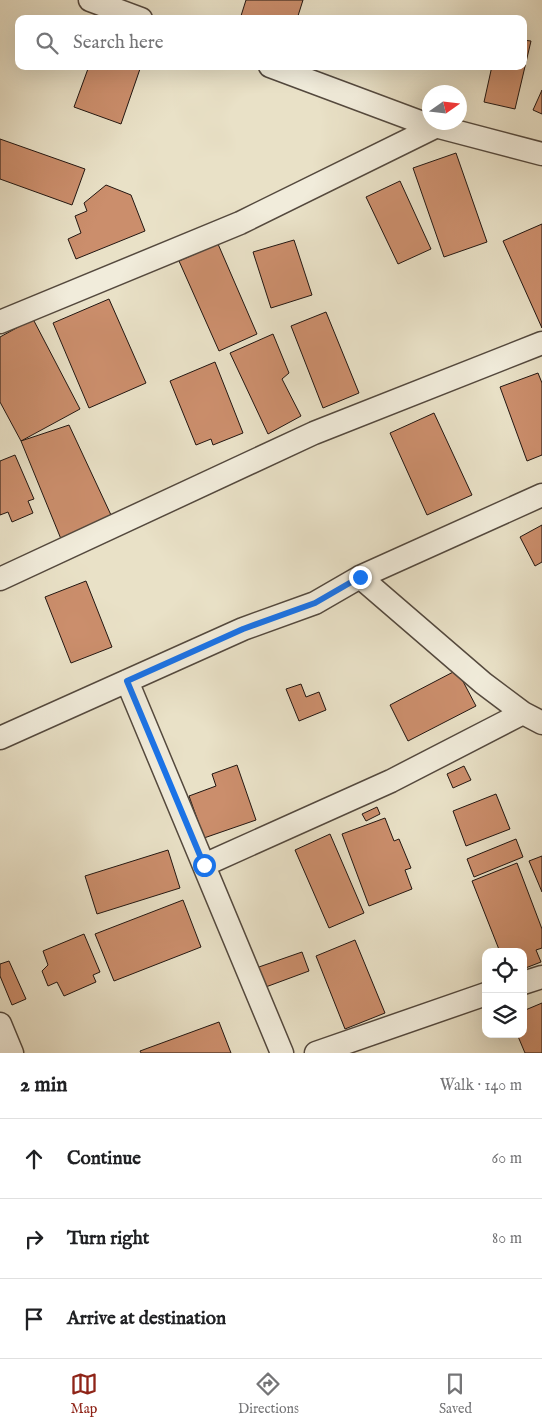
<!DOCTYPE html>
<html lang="en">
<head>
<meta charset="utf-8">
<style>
	body { margin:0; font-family:"IM FELL English",serif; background:#f6f6f6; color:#202124 }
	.controls { position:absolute; right:15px; bottom:15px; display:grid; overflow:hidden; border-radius:10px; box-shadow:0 5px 20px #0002 }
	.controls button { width:45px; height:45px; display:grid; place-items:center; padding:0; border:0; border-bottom:1px solid #e0e0e0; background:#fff; color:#202124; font:25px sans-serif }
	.compass { position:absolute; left:422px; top:85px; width:45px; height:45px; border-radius:50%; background:#fff; box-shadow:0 5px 20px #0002; rotate:76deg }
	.stop { position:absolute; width:15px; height:15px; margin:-11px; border:4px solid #1a73e8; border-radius:50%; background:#fff }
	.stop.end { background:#1a73e8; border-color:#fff; box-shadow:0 1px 5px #0008 }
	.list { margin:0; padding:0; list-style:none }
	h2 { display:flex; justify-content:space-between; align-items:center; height:65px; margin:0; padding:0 20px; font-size:21px }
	h2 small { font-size:16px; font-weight:400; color:#757577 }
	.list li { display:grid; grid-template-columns:32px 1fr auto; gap:15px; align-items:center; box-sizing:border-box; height:80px; padding:0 20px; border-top:1px solid #e0e0e0 }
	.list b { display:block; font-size:19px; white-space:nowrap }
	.list em { font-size:16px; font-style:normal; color:#757577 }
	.icon { flex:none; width:28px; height:28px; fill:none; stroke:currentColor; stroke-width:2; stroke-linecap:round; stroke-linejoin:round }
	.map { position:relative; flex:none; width:542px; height:1053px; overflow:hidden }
	.search { position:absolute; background:#fff; box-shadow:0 5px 20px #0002; left:15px; right:15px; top:15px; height:55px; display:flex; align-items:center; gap:12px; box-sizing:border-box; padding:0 18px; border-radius:10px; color:#757577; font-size:19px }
	.sheet { height:305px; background:#fff }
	nav { display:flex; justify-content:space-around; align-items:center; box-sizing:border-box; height:70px; border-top:1px solid #e0e0e0; background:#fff; font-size:14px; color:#757577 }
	nav a { display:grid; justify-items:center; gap:2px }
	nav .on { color:#8f2418 }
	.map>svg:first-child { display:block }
	.building { fill:#cb8e6c; stroke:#221611 }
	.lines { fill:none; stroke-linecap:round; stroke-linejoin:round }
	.minor-casing { stroke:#54493e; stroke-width:25 }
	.minor { stroke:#f1ecdb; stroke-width:22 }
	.route { stroke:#1a73e8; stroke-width:6 }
</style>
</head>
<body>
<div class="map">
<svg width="542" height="1053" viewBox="0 0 542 1053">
	<rect width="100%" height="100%" fill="#e9e1c7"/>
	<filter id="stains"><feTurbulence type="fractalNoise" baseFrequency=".004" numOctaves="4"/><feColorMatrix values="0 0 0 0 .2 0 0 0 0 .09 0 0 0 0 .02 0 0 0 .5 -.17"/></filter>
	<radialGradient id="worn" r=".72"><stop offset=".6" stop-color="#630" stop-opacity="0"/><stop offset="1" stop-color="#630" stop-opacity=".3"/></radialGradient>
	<path class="building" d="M 246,0 L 303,0 L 297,19 L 240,19 Z
		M 523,40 L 531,41 L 515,109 L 484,102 L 492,66 L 523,66 Z
		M 89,66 L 141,66 L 121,124 L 74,107 Z
		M 542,90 L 542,114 L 533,110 Z
		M 0,139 L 85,169 L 72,205 L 0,179 Z
		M 456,153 L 487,242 L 444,257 L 413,168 Z
		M 400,181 L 431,249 L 398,264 L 366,197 Z
		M 106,185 L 131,195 L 145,231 L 76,259 L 68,239 L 81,233 L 75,216 L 87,211 L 84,203 Z
		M 542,224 L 542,328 L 503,241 Z
		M 294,240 L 312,295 L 271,308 L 253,252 Z
		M 218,244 L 257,334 L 219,351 L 179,261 Z
		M 109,299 L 146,383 L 89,408 L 53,323 Z
		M 326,312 L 359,393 L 323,408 L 291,326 Z
		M 33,319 L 80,409 L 21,441 L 0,402 L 0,337 Z
		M 273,334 L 289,373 L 282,379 L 301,416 L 268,434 L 230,353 Z
		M 215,362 L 243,433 L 213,445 L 211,439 L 196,445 L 170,381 Z
		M 538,373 L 542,383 L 542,455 L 527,461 L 500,387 Z
		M 434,413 L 472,495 L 427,515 L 390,433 Z
		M 69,425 L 111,515 L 61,539 L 21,441 Z
		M 15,455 L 34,499 L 28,501 L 33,513 L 12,522 L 8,512 L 0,515 L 0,461 Z
		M 542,525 L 542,562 L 535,566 L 520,537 Z
		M 86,581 L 112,647 L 71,663 L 45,597 Z
		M 457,670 L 476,706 L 408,741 L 390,705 Z
		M 301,684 L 306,697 L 319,692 L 326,710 L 299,721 L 286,689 Z
		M 237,765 L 256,820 L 204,838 L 189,796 L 216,786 L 212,774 Z
		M 464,766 L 471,780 L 453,788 L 447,774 Z
		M 496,794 L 510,829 L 466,846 L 453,811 Z
		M 377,807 L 380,814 L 366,821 L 362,814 Z
		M 385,818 L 394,841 L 399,839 L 411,868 L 405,870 L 412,889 L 369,906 L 342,834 Z
		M 330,834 L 364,913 L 329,928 L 295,850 Z
		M 516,839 L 523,857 L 474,877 L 467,859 Z
		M 168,850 L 180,888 L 97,914 L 85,876 Z
		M 542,856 L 542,892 L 529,861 Z
		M 517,863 L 542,929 L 542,948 L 536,950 L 541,962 L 523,969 L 523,952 L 500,952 L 472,881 Z
		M 183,900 L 201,947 L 114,981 L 95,934 Z
		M 84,934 L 100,972 L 93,975 L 96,982 L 64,996 L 57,982 L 48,986 L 42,971 L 48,965 L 43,951 Z
		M 355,940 L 385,1013 L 345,1029 L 316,956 Z
		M 302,952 L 309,971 L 263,988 L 256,968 Z
		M 9,961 L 26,999 L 12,1005 L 0,976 L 0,964 Z
		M 542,1003 L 542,1053 L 525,1053 L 517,1034 L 523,1034 L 523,1011 Z
		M 219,1022 L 231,1053 L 141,1053 L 140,1051 Z"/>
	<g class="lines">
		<g class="minor-casing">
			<path id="minor" d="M 90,0 L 141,19
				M 270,66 L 420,122 L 542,154
				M 0,322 L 240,223 L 437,126
				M 360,577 L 483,683 L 523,713 L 542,723
				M 0,579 L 314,433 L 542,343
				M 127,681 L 282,1053
				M 0,738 L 243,629 L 315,603 L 360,577 L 542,495
				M 204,865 L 391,781 L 523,713
				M 523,983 L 542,977
				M 0,1024 L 12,1053
				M 316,1053 L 486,994"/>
		</g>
		<use href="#minor" class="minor"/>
	</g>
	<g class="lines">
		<path class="route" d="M 204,865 L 127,681 L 243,629 L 315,603 L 360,577"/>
	</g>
	<rect width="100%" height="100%" filter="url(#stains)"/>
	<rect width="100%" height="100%" fill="url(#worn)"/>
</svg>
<div class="controls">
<button><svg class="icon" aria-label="locate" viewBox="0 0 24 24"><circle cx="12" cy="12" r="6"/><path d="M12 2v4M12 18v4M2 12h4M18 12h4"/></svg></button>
<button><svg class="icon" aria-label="layers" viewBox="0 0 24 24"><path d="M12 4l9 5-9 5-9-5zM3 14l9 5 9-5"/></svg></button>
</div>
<svg class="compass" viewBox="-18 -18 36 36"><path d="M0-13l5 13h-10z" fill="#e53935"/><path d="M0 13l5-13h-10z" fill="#757577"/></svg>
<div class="stop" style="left:204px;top:865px"></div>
<div class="stop end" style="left:360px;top:577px"></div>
<div class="search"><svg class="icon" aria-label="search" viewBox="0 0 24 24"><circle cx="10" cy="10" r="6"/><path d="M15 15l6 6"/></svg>Search here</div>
</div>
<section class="sheet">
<h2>2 min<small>Walk · 140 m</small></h2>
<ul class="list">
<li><svg class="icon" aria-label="ahead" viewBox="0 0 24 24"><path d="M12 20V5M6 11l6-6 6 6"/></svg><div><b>Continue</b></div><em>60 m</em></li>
<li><svg class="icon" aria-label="right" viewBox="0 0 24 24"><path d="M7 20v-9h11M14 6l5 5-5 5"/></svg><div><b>Turn right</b></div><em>80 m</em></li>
<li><svg class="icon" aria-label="arrive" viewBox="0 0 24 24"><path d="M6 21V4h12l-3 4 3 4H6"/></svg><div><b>Arrive at destination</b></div></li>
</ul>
</section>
<nav>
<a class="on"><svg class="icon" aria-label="map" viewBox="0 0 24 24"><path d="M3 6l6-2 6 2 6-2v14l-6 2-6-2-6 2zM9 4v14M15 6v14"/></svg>Map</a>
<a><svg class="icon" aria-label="directions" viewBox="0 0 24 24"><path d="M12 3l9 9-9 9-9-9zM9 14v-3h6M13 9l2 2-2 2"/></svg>Directions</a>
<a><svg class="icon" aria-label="saved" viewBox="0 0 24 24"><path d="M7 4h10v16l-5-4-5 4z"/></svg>Saved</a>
</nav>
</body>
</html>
